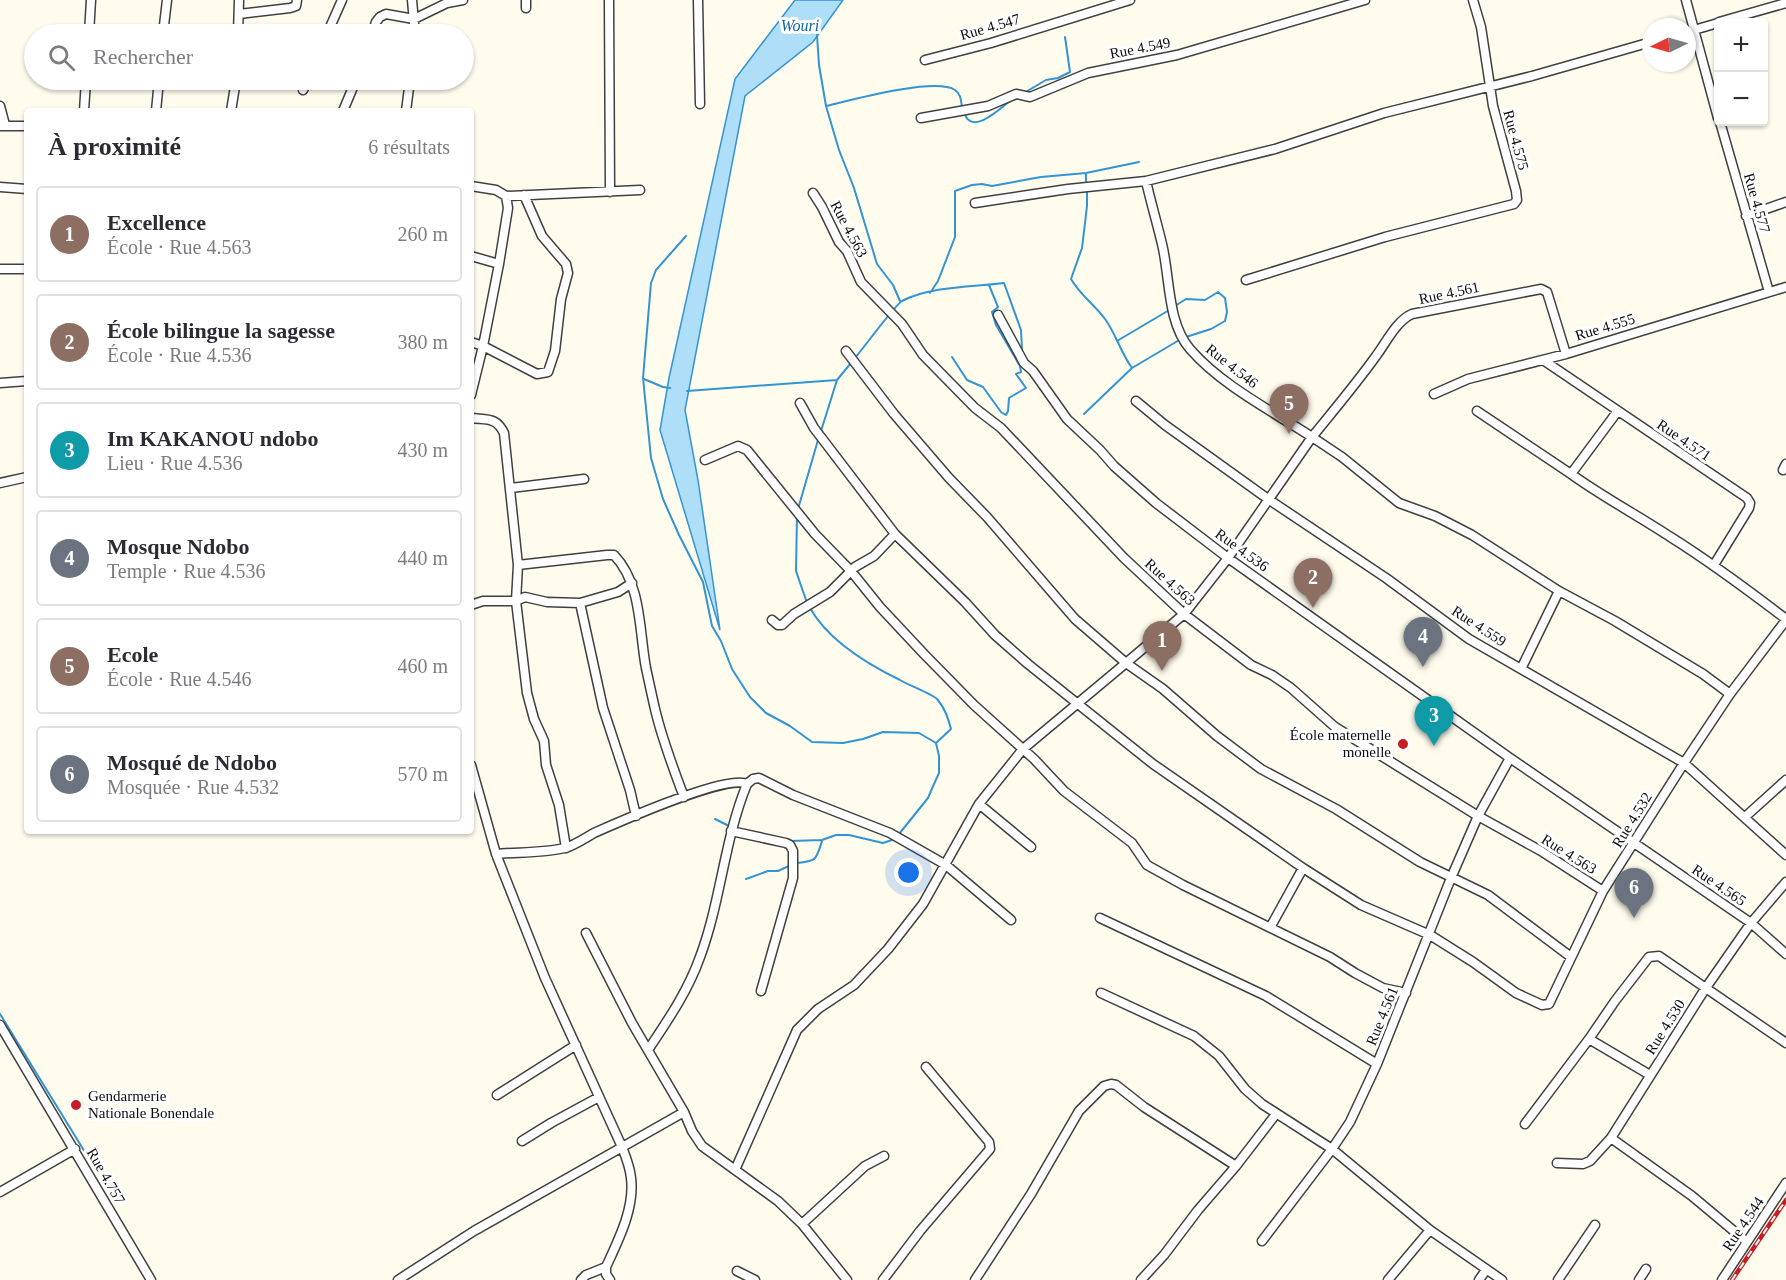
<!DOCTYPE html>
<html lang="fr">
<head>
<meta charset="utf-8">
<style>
	body { margin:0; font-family:Georgia,serif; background:#f2f2f3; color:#2b2b33 }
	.controls { position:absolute; right:18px; top:18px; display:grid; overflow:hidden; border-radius:6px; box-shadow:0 2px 4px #0004 }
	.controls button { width:54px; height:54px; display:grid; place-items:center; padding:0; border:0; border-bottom:2px solid #e1e1e2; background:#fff; color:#2b2b33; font:30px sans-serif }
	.compass { position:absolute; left:1642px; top:18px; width:54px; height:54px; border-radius:50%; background:#fff; box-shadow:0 2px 4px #0004; rotate:265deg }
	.you { position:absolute; left:909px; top:873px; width:21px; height:21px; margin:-15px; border:4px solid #fff; border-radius:50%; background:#1a73e8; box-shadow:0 0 0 9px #1a73e833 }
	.badge { display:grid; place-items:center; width:39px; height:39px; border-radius:50%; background:#0b8043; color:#fff; font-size:20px; font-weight:700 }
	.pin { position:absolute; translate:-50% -50px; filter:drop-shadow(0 2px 3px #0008) }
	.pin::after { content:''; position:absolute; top:32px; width:21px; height:18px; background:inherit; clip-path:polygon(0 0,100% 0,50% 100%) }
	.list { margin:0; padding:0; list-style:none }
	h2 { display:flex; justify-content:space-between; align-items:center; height:78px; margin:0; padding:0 24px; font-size:26px }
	h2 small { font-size:20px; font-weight:400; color:#7c7c81 }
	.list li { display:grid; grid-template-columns:39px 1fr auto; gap:18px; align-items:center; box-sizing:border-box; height:96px; margin:0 12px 12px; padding:0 12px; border:2px solid #e1e1e2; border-radius:6px }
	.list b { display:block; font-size:22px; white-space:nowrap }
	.list p { margin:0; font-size:20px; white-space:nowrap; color:#7c7c81 }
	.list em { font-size:20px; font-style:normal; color:#7c7c81 }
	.icon { flex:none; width:33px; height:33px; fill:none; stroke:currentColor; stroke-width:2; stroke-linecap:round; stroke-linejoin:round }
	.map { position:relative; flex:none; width:1786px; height:1280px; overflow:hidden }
	.search { position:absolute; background:#fff; box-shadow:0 2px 4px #0004; left:24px; top:24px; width:450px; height:66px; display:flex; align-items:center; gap:15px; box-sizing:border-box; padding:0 21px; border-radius:33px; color:#7c7c81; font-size:22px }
	.panel { position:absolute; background:#fff; box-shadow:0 2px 4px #0004; left:24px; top:108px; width:450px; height:726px; border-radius:6px }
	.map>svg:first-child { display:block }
	.water { fill:#afdef9; stroke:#3294d5; stroke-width:1.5 }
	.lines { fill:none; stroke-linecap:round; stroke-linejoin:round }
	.stream { stroke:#3294d5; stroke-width:2 }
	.street-casing { stroke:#404040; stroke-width:11 }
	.street { stroke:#fff; stroke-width:8 }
	.rail-casing { stroke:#c51e26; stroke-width:4.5 }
	.rail { stroke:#fff; stroke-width:2; stroke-dasharray:7; stroke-linecap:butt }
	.poi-dot { fill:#c51e26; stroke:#fff; stroke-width:2 }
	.labels { text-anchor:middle; stroke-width:6; stroke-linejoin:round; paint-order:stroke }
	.street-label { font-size:15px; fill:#0d0d0d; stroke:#fff }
	.poi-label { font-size:15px; fill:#0d0d0d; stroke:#fff; text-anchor:end }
	.water-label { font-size:16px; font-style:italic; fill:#1065a6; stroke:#fff }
</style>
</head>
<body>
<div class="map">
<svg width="1786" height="1280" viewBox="0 0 1786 1280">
	<rect width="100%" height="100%" fill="#fffcee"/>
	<path class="water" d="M 795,0 L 843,0 L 813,42 L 745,96 L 685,410 L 698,480 L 720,630 L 660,430 L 669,378 L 735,79 Z"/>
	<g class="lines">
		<path class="stream" d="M 817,35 L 819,65 L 826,106 L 839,150 L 854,188 L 877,264 L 893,285 L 900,301
			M 1024,93 L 1046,80 L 1058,78 L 1070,72 L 1065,37
			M 826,106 C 851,100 935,77 955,90 C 961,94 961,101 962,107
			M 964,112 C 971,137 1000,109 1011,100
			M 1086,173 L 1086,185
			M 1087,191 L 1087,206 L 1082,248 L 1071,279 C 1080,295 1094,304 1105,319 C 1116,334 1121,353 1132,368
			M 686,236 L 656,270 L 651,283 L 643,378 L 651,458 L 663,499 L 679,535 L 703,582 L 712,626 L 721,641 L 732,669 L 750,697 L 766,713 L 790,726 L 812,742 L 843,743 L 863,739 L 883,732 L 919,733 L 936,743 L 939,756 L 939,773 L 934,784 L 928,798 L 895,839 L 883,843 L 849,835 L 836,835 L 822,840 L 791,841
			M 989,285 L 998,307 L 992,312 L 996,325 L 1020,366
			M 930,293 L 938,281 L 955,237 L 955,191 L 972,185 L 982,184 L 992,186 L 1041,177 L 1086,173 L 1139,162
			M 1175,306 L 1186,299 L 1205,300 L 1218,292 L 1225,298 L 1227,312 L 1225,321 L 1211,329 L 1186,337
			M 1117,341 L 1171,309
			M 952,357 L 967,380 L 983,387 L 1001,412 L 1006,415 L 1008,411 L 1009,398 L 1026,388 L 1016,374 L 1021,372 L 1020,366 L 1022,364
			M 854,359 C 863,349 894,306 902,301 C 931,286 973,287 1004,283 L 1021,330 L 1022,350
			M 644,379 L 663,387 L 670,388
			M 687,391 L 837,380
			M 1084,414 L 1132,368 L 1181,339
			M 821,431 L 837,380 L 851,363
			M 798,509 L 818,440
			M 797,514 L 796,571 L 807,603
			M 810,608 C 828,640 867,664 900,680 C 908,685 932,694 937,699 C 945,708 948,718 951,729 L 936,743
			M 715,819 L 731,827
			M 797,863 C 817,861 816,860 822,841
			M 746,879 L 768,871 L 778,871 L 791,865
			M 0,1014 L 96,1170"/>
		<g class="street-casing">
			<path id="street" d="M 412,0 L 415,34
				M 526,0 L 526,8
				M 609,0 L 610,192
				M 698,0 L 700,104
				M 1686,0 L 1718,118
				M 239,14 L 290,8 L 296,6 L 297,0
				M 1719,22 L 1786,3
				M 1687,32 L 1718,23
				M 89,34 L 91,0
				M 163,34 L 167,0
				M 238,34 L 239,0
				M 327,34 L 342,0
				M 372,34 L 376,22 L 380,17 L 386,14 L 414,19 L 447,3 L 463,0
				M 925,60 L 991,43 L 1130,0
				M 303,90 L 308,80
				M 0,106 L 5,125
				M 84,111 L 86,80
				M 156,111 L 159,80
				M 231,111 L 236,80
				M 343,111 L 356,80
				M 406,111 L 410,80
				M 921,118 L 988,106 L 1016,94 L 1030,97 L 1088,73 L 1177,55 L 1365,0
				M 1720,122 L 1769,292
				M 0,126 L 27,126
				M 471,186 L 496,190 L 506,196 L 640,190
				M 0,187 L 27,189
				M 813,193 L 822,207 L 839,242 L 847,251 L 861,282 L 902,324 L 923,355 L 975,408 L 1001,428 L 1124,558 L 1184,614 L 1251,665 L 1272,675 L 1291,688 L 1335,727 L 1478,816 L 1541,851 L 1603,891
				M 506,196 L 508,208 L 499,264 L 483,346 L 537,374 L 548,372 L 555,351 L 561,299 L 568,273 L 566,264 L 542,236 L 524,195
				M 975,203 L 1068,189 L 1146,181 L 1275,149 L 1384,113 L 1532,76 L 1651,42
				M 1746,216 L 1786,202
				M 471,256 L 499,264
				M 0,269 L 27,269
				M 1246,280 L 1385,237 L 1514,204 L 1517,200 L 1516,191 L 1493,106 L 1481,27 L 1473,0
				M 998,315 L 1024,363 L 1033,371 L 1067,419 L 1100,450 L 1114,466 L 1156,503 L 1228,558 L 1510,758 L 1751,923 L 1786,954
				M 471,342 L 483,346 L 471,395
				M 846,351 L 894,414 L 949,478 L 987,517 L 1075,619 L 1126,663 L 1184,614 L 1228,558 L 1312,437 C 1272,411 1221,385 1190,349 C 1167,323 1170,276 1162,244 C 1157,223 1151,203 1146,181
				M 1566,354 L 1547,292 L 1541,289 L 1412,314 C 1396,321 1386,343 1376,356 C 1356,384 1334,410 1312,437 L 1342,457 L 1399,503 L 1435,516 L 1472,535 L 1559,591 L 1615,621 L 1703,674 L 1730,694
				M 1543,360 L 1747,498 L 1750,503 L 1749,508 L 1714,565
				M 0,383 L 27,381
				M 1434,394 L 1468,379 L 1566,354 L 1786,287
				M 1136,401 L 1165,425 L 1268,499 L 1386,578 L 1469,639 L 1684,763 L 1730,694 L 1786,620
				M 800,403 L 814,428 L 895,534 L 965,602 L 995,635 L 1028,664 L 1153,764 L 1303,868 L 1361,905 L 1430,935 L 1473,962 L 1516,993 L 1542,1005 L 1549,1004 L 1603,891 L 1684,763 L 1786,855
				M 1477,411 L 1571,474 L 1617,412
				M 471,418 C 488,420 496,417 504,433 L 518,565 L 516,601 L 527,693 L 534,719 L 544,741 L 546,765 L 559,805 L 566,848
				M 705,460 L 738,446 L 747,450 L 815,534 L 851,571 L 880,607 L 924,654 L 974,705 L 1034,759 L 1064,791 L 1132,843 L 1147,865 L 1183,885 L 1330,957 L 1355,973 L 1383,988 L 1406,993
				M 1783,470 L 1786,464
				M 1571,474 C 1603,497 1637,515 1669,536 C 1709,561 1748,590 1786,619
				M 0,483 L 27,477
				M 511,488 L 584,479
				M 518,565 L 607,555 L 614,555 C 642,584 639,631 646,668 C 649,682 652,696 655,709 C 662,739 673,768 684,797
				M 580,603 L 603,708 L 630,790 L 636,816
				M 471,605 L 483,601 L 516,601 L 525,597 L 547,602 L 580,603 L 618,592 L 632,583
				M 772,620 L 778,625 L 782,625 L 794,614 L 830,592 L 855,567 L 874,556 L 895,534
				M 1521,669 L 1559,591
				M 471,765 L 496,854 L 545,978 L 622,1147 C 626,1157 630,1167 631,1178 C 635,1208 618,1241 606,1267 L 606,1274 L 610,1280
				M 747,784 L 753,779 L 759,778 L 793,795 L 890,833 L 946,865 L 1011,920
				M 979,804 L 1031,847
				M 1745,817 L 1786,780
				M 731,831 L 786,843 L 790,845 L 793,851 L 793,878 L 761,991
				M 496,854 C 518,852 543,853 565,848 C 575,845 585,838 594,833 C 619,822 727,774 747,784 C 724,840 721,901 700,957 C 688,991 668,1020 648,1050
				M 1100,918 L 1266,996 L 1377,1064 L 1451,878 L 1478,816 L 1510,758
				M 1271,926 L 1303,868
				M 1101,993 L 1194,1036 L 1219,1056 L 1245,1089 L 1262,1104 L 1332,1149 L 1430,1230 L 1502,1280
				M 0,1025 L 151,1280
				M 1589,1039 L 1650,1075
				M 497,1095 L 576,1045
				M 684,1112 L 692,1131 L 702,1146 L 778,1201 L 802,1224 L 847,1280
				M 1525,1124 L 1589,1039 L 1615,1001 L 1649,957 L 1659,956 L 1786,1043
				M 1611,1138 L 1692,1196 L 1747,1242
				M 522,1141 L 551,1123 L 599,1097
				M 1557,1163 L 1583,1164 L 1590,1161 L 1611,1138 L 1705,989 L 1751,923 L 1786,882
				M 735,1170 L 797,1030 L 818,1009 L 854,985 L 888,949 L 923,904 L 979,804 L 1023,749 L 1126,663 L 1163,689 L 1217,736 L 1261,769 L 1336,809 L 1420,862 L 1488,895 L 1571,957
				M 0,1192 L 75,1149
				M 802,1224 L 865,1166 L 884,1156
				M 1262,1241 L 1332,1149 L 1350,1122 L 1377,1064
				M 737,1271 L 755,1280
				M 398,1280 L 474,1231 L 684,1112 L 632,1023 L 586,933
				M 581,1280 L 586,1275 L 606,1267
				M 883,1280 L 920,1231 L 990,1149 L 989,1142 L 926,1067
				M 975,1280 L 1031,1194 L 1079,1111 L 1104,1086 L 1111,1084 L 1116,1085 L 1144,1107 L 1236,1166
				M 1141,1280 L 1164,1255 L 1198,1210 L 1236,1166 L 1276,1114
				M 1388,1280 L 1430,1230
				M 1479,1280 L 1486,1270
				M 1558,1280 L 1595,1225
				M 1639,1280 L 1646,1269
				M 1722,1280 L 1786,1183"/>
		</g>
		<use href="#street" class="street"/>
		<g class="rail-casing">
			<path id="rail" d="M 1732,1280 L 1786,1200"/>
		</g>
		<use href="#rail" class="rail"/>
	</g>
	<g class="poi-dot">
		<circle cx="1403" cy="744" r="6"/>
		<circle cx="76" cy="1105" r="6"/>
	</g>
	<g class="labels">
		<g class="street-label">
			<text transform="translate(990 27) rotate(-16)" y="5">Rue 4.547</text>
			<text transform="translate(1140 48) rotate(-11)" y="5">Rue 4.549</text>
			<text transform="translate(1516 140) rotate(75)" y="5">Rue 4.575</text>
			<text transform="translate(1757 203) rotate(74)" y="5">Rue 4.577</text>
			<text transform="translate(849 229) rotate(62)" y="5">Rue 4.563</text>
			<text transform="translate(1449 293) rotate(-12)" y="5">Rue 4.561</text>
			<text transform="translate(1605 327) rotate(-17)" y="5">Rue 4.555</text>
			<text transform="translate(1232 366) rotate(38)" y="5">Rue 4.546</text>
			<text transform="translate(1684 440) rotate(34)" y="5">Rue 4.571</text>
			<text transform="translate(1242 550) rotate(36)" y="5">Rue 4.536</text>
			<text transform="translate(1170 582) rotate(42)" y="5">Rue 4.563</text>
			<text transform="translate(1479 626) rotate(33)" y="5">Rue 4.559</text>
			<text transform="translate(1632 820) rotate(-58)" y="5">Rue 4.532</text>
			<text transform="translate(1569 854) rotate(32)" y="5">Rue 4.563</text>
			<text transform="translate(1719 885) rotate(34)" y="5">Rue 4.565</text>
			<text transform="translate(1382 1016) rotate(-68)" y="5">Rue 4.561</text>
			<text transform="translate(1665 1027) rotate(-58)" y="5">Rue 4.530</text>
			<text transform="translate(106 1176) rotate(60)" y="5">Rue 4.757</text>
			<text transform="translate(1743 1224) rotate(-56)" y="5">Rue 4.544</text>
		</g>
		<g class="poi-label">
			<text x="1391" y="740">École maternelle<tspan x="1391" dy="17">monelle</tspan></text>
			<text x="88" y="1101" text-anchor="start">Gendarmerie<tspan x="88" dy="17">Nationale Bonendale</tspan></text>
		</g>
		<g class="water-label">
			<text x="800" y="31">Wouri</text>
		</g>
	</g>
</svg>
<div class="controls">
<button>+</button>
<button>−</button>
</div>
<svg class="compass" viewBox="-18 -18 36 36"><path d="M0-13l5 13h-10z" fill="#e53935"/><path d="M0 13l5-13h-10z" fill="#7c7c81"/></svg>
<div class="you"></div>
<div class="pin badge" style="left:1162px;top:671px;background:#8d6e63">1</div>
<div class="pin badge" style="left:1313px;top:608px;background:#8d6e63">2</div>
<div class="pin badge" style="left:1434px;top:746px;background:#0f9aa8">3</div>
<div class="pin badge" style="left:1423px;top:667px;background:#6b7280">4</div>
<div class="pin badge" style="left:1289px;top:434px;background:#8d6e63">5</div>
<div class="pin badge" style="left:1634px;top:918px;background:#6b7280">6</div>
<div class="search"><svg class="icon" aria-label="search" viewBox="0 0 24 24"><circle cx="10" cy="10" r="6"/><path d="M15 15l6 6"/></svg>Rechercher</div>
<section class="panel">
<h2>À proximité<small>6 résultats</small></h2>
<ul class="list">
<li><span class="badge" style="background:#8d6e63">1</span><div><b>Excellence</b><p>École · Rue 4.563</p></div><em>260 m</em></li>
<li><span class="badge" style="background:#8d6e63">2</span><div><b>École bilingue la sagesse</b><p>École · Rue 4.536</p></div><em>380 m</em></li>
<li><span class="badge" style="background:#0f9aa8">3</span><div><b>Im KAKANOU ndobo</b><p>Lieu · Rue 4.536</p></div><em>430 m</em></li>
<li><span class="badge" style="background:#6b7280">4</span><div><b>Mosque Ndobo</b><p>Temple · Rue 4.536</p></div><em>440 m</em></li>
<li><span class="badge" style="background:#8d6e63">5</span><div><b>Ecole</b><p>École · Rue 4.546</p></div><em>460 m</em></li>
<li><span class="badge" style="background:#6b7280">6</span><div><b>Mosqué de Ndobo</b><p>Mosquée · Rue 4.532</p></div><em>570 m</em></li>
</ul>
</section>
</div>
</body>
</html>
